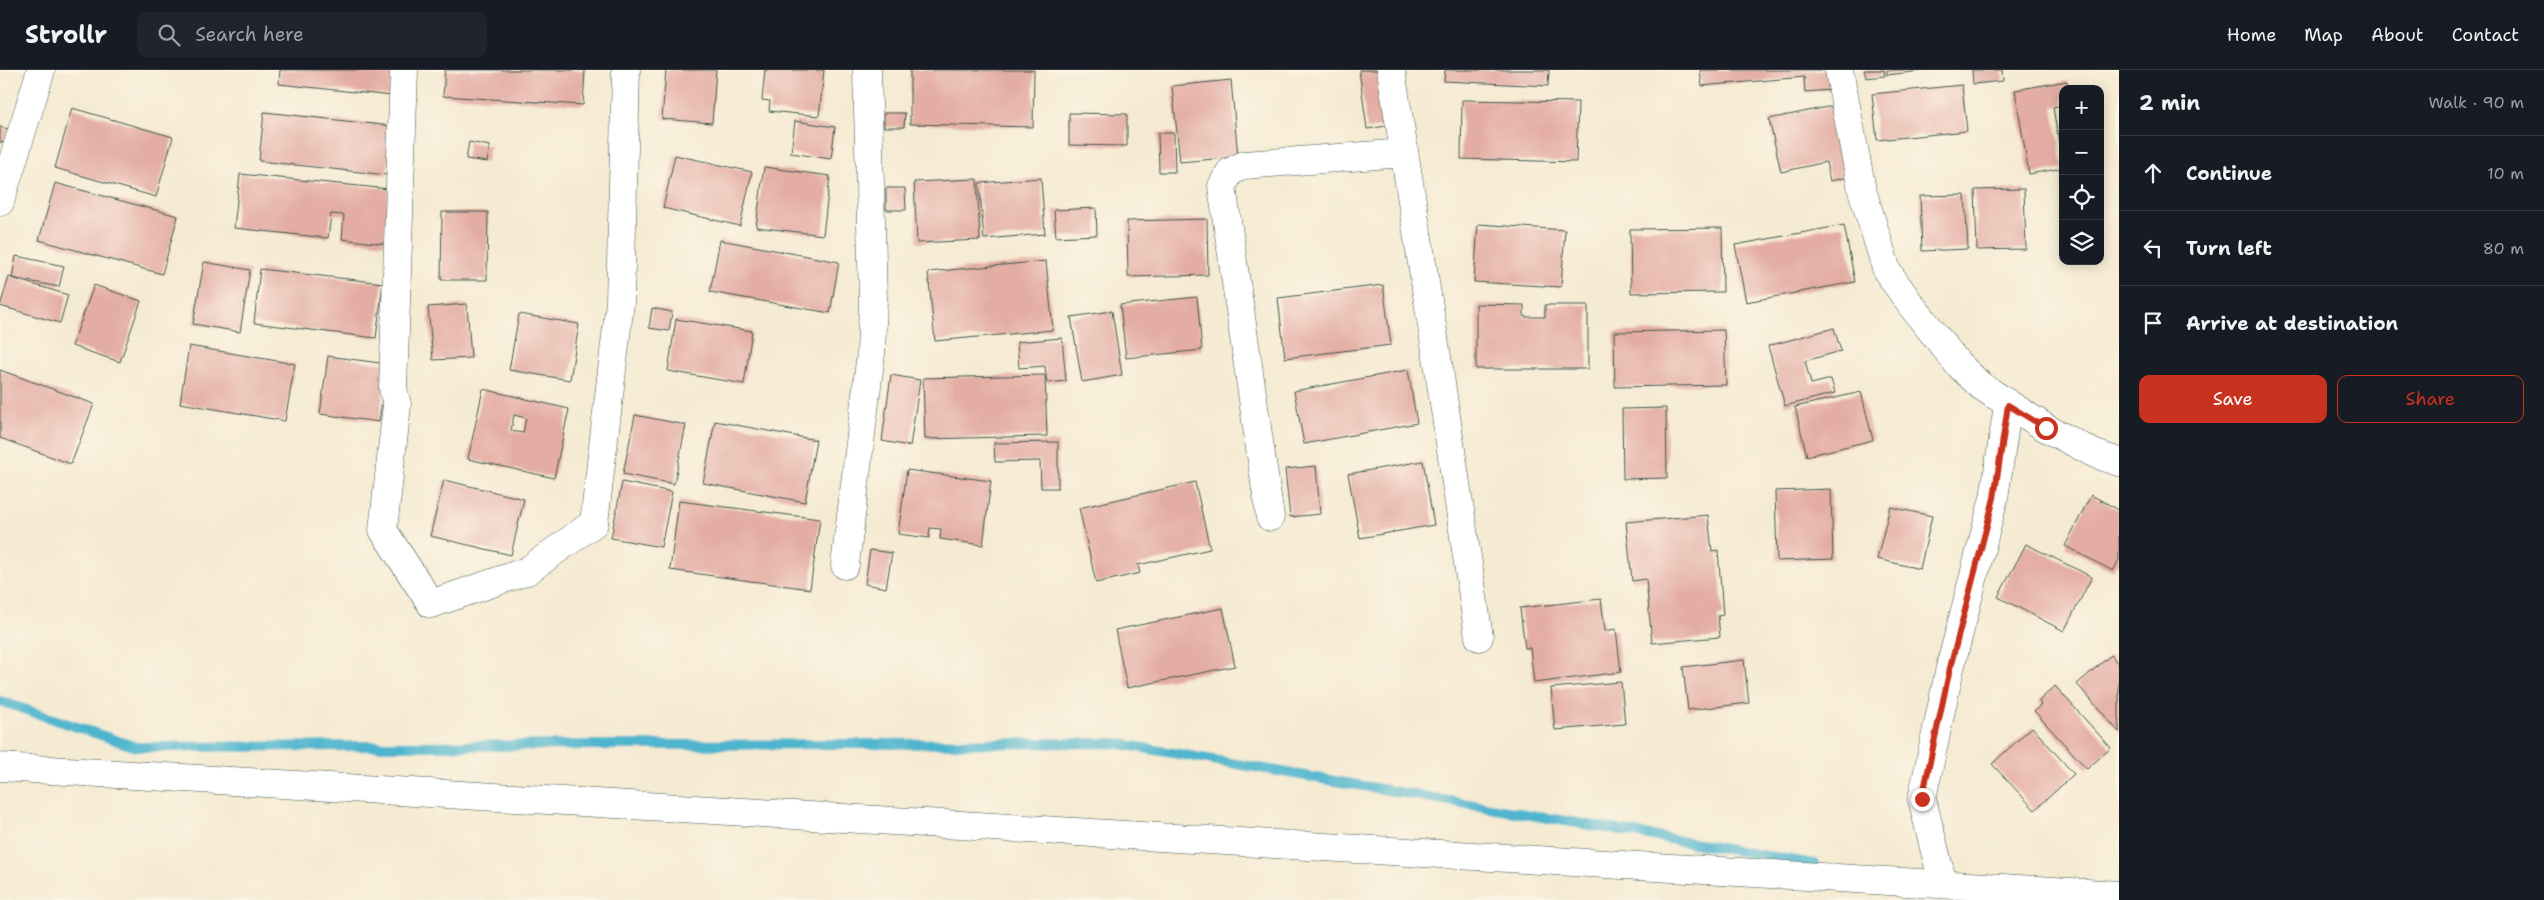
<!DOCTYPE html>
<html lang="en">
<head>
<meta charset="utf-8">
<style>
	body { margin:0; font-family:"Shantell Sans",sans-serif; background:#20242c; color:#f1f3f6 }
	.controls { position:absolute; right:15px; top:15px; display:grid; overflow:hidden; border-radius:10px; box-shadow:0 2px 12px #0003 }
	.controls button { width:45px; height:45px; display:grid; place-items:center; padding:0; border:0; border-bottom:1px solid #363941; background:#171b24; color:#f1f3f6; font:25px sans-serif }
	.stop { position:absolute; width:15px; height:15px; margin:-11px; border:4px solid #c8321e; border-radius:50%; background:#fff }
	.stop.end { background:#c8321e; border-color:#fff; box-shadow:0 1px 5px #0008 }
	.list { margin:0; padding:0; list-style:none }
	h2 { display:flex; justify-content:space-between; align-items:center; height:65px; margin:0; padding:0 20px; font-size:21px }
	h2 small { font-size:16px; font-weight:400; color:#9ea1a6 }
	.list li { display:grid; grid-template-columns:32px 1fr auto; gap:15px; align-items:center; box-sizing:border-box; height:75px; padding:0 20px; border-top:1px solid #363941 }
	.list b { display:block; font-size:19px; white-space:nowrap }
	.list em { font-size:16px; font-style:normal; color:#9ea1a6 }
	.actions { display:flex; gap:10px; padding:15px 20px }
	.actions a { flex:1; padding:11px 0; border:1px solid #c8321e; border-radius:10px; text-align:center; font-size:18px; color:#c8321e }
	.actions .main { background:#c8321e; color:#fff }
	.icon { flex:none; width:28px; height:28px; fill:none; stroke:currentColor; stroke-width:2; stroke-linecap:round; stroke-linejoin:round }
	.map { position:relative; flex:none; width:2119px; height:830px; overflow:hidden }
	header { display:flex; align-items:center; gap:30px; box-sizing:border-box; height:70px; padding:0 25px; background:#171b24; border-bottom:1px solid #363941 }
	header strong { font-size:24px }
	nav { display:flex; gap:28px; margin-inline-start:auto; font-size:18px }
	.search { width:350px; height:45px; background:#20242c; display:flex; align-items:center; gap:12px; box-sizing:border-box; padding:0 18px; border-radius:10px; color:#9ea1a6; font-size:19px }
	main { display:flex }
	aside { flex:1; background:#171b24 }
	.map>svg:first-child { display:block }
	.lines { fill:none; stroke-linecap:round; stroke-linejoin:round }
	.stream { stroke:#4fb5ce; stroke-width:10 }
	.building { fill:#e4ada4; fill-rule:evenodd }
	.street-casing { stroke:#3f574c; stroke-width:29 }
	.street { stroke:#fff; stroke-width:28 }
	.route { stroke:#c8321e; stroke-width:6 }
</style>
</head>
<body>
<header>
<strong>Strollr</strong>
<div class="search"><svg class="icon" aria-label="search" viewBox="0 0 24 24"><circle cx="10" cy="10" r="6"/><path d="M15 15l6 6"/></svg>Search here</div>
<nav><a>Home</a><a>Map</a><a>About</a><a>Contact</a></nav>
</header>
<main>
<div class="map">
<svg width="2119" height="830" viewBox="0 0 2119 830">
	<rect width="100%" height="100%" fill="#fcf5e5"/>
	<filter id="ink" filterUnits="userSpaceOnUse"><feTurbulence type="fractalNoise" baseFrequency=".02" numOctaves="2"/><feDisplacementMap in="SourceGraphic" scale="10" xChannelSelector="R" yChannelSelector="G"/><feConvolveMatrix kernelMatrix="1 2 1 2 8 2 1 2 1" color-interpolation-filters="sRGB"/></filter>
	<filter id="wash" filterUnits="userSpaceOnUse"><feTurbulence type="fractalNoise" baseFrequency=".0096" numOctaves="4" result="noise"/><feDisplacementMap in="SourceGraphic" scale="20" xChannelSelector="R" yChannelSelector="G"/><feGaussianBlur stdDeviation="1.12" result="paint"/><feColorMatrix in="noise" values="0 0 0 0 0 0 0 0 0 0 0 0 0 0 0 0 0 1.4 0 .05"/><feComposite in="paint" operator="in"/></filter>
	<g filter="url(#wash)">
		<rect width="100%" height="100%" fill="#f5ead2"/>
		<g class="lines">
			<path class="stream" d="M 0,631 L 136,677 L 1115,673 L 1814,794"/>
		</g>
		<g id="blocks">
			<path class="building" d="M 280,0 L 395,0 L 392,26 L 279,14 Z
				M 445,0 L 585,0 L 583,35 L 443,26 Z
				M 666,0 L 716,0 L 712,53 L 662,49 Z
				M 765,0 L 824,0 L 819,46 L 769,41 L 770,31 L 762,30 Z
				M 910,0 L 1034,0 L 1033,57 L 910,54 Z
				M 1359,0 L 1379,0 L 1386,56 L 1367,59 Z
				M 1445,0 L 1549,0 L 1548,16 L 1444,11 Z
				M 1700,0 L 1828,0 L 1830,20 L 1805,22 L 1804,7 L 1702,16 Z
				M 1864,0 L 1884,0 L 1885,6 L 1866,8 Z
				M 1887,0 L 1921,0 L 1921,1 L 1887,5 Z
				M 1972,0 L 2002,0 L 2003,11 L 1973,14 Z
				M 1231,10 L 1238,87 L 1180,92 L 1172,16 Z
				M 2067,11 L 2068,19 L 2063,19 L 2063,35 L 2053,37 L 2063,98 L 2029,104 L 2015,20 Z
				M 1962,15 L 1967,61 L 1877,70 L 1872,24 Z
				M 1462,30 L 1578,32 L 1576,92 L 1461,89 Z
				M 1837,35 L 1853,106 L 1830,111 L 1826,92 L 1781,102 L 1769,49 Z
				M 72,38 L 173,67 L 156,127 L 55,98 Z
				M 264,42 L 392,56 L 387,105 L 259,91 Z
				M 884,43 L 905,43 L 904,57 L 884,57 Z
				M 1069,43 L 1127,44 L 1127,76 L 1069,75 Z
				M 795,51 L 835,57 L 831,89 L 791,83 Z
				M 0,57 L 9,59 L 6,73 L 0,72 Z
				M 1158,63 L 1174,63 L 1175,102 L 1159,102 Z
				M 469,72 L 490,76 L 487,92 L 466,89 Z
				M 675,85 L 752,102 L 740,156 L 663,138 Z
				M 764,97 L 830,106 L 823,165 L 756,157 Z
				M 240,104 L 389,119 L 384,174 L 342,169 L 344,145 L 331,144 L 328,168 L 234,158 Z
				M 1041,108 L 1045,164 L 984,169 L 979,113 Z
				M 977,109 L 980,170 L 917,173 L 914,112 Z
				M 55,113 L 178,146 L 162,204 L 39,170 Z
				M 886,118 L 905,118 L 906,140 L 886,140 Z
				M 2024,119 L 2026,179 L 1977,180 L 1975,120 Z
				M 1965,125 L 1968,179 L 1922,181 L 1920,126 Z
				M 1096,138 L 1097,165 L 1056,167 L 1054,140 Z
				M 442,142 L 488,142 L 487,210 L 441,210 Z
				M 1207,149 L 1208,205 L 1128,207 L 1127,151 Z
				M 1478,154 L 1565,160 L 1561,217 L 1474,212 Z
				M 1844,155 L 1855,212 L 1746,232 L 1735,175 Z
				M 1722,158 L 1723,222 L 1631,223 L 1630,159 Z
				M 720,170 L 839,192 L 830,243 L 710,222 Z
				M 16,186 L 64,196 L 59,217 L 12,208 Z
				M 1046,191 L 1053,260 L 935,271 L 928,202 Z
				M 204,192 L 250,200 L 240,262 L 193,254 Z
				M 260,199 L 383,213 L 376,268 L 254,253 Z
				M 9,207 L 68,225 L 60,253 L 0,236 Z
				M 94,215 L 141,231 L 120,292 L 72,276 Z
				M 1383,215 L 1391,275 L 1285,288 L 1278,228 Z
				M 1197,227 L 1202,280 L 1126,288 L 1120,235 Z
				M 467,234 L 471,288 L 433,290 L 428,237 Z
				M 1476,234 L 1524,235 L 1524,247 L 1545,247 L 1545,235 L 1588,235 L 1588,299 L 1476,299 Z
				M 652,238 L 672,242 L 669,261 L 649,258 Z
				M 1112,241 L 1122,305 L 1082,312 L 1071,247 Z
				M 519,244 L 579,254 L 570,310 L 509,300 Z
				M 676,249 L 752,261 L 744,314 L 668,301 Z
				M 1834,258 L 1841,281 L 1805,291 L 1811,314 L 1831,309 L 1835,323 L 1785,336 L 1768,276 Z
				M 1724,260 L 1726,315 L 1615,317 L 1614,262 Z
				M 1062,268 L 1066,311 L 1047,313 L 1045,296 L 1019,298 L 1017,272 Z
				M 189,276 L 295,294 L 285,351 L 180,333 Z
				M 328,286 L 387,294 L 379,352 L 320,344 Z
				M 0,300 L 94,334 L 71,394 L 0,368 Z
				M 1408,300 L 1417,353 L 1304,374 L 1294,321 Z
				M 891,305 L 920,310 L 910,376 L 882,371 Z
				M 1045,305 L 1047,366 L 925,369 L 923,308 Z
				M 483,319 L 569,339 L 554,408 L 468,389 ZM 514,345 L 526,348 L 523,363 L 511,361 Z
				M 1861,322 L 1873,370 L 1807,386 L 1795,337 Z
				M 1666,338 L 1667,408 L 1623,409 L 1622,339 Z
				M 635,345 L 686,355 L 674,414 L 623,404 Z
				M 715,351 L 816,370 L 805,432 L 703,413 Z
				M 1058,372 L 1058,418 L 1041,418 L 1040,391 L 995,392 L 994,373 Z
				M 1423,391 L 1434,455 L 1360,468 L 1348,404 Z
				M 1316,396 L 1320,444 L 1290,447 L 1285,399 Z
				M 907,400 L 991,411 L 983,475 L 940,469 L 941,459 L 930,458 L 929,468 L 898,464 Z
				M 444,410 L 524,429 L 511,485 L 430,466 Z
				M 622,412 L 672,422 L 661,477 L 611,468 Z
				M 1195,412 L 1210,479 L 1138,495 L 1140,503 L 1096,513 L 1079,438 Z
				M 1831,419 L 1833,489 L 1777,491 L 1775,421 Z
				M 2091,425 L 2119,440 L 2119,490 L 2113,501 L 2065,476 Z
				M 679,431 L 820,449 L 810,519 L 670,500 Z
				M 1890,437 L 1932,446 L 1920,499 L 1877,489 Z
				M 1708,445 L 1712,481 L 1718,480 L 1723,545 L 1718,546 L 1720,567 L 1652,573 L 1646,509 L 1632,511 L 1626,452 Z
				M 2026,474 L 2092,507 L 2064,561 L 1998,527 Z
				M 870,480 L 892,483 L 886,518 L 865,514 Z
				M 1601,529 L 1605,561 L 1616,559 L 1621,602 L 1534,613 L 1530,578 L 1525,578 L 1520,538 Z
				M 1223,538 L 1235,596 L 1127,618 L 1115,560 Z
				M 2111,585 L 2119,595 L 2119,662 L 2077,614 Z
				M 1744,590 L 1749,633 L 1688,640 L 1683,597 Z
				M 1621,612 L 1625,654 L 1555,660 L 1551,618 Z
				M 2055,616 L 2111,678 L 2087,699 L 2034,641 L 2041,635 L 2039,631 Z
				M 2032,657 L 2074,704 L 2035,740 L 1992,694 Z"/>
		</g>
	</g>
	<g filter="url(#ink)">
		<use href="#blocks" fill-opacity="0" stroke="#3f574c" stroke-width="1"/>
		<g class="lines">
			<g class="street-casing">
				<path id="street" d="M 404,0 L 393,318 L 397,335 L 383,460 L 431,534 L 527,501 L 594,453 L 620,232 L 626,0
					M 1391,0 L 1438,293 L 1479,567
					M 1839,0 L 1862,120 L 1887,201 L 1911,235 L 1958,294 L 1981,316 L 2046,358 L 2095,384 L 2119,392
					M 0,132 L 41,0
					M 1270,447 L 1222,116 L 1230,102 L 1244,95 L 1404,83
					M 845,495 L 871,283 L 873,230 L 867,0
					M 0,697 L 2119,825
					M 1943,814 L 1922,729 L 1950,598 L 1994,428 L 2008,335"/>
			</g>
			<use href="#street" class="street"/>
		</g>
	</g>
	<g class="lines" filter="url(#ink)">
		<path class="route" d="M 1922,729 L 1950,598 L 1994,428 L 2008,335 L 2046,358"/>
	</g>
</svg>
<div class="controls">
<button>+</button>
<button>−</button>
<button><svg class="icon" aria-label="locate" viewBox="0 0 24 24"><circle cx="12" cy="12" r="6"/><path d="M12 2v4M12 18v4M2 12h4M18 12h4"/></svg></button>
<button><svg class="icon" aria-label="layers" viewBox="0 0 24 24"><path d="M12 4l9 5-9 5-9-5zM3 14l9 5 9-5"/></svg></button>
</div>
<div class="stop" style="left:2046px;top:358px"></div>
<div class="stop end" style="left:1922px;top:729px"></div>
</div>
<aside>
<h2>2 min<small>Walk · 90 m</small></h2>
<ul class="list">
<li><svg class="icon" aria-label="ahead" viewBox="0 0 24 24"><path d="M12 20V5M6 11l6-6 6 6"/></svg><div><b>Continue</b></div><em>10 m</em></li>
<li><svg class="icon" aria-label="left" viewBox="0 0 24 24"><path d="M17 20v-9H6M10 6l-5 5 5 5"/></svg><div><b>Turn left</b></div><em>80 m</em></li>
<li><svg class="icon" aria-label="arrive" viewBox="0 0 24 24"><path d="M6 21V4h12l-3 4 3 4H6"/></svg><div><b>Arrive at destination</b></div></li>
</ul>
<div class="actions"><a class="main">Save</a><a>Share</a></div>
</aside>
</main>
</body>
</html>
